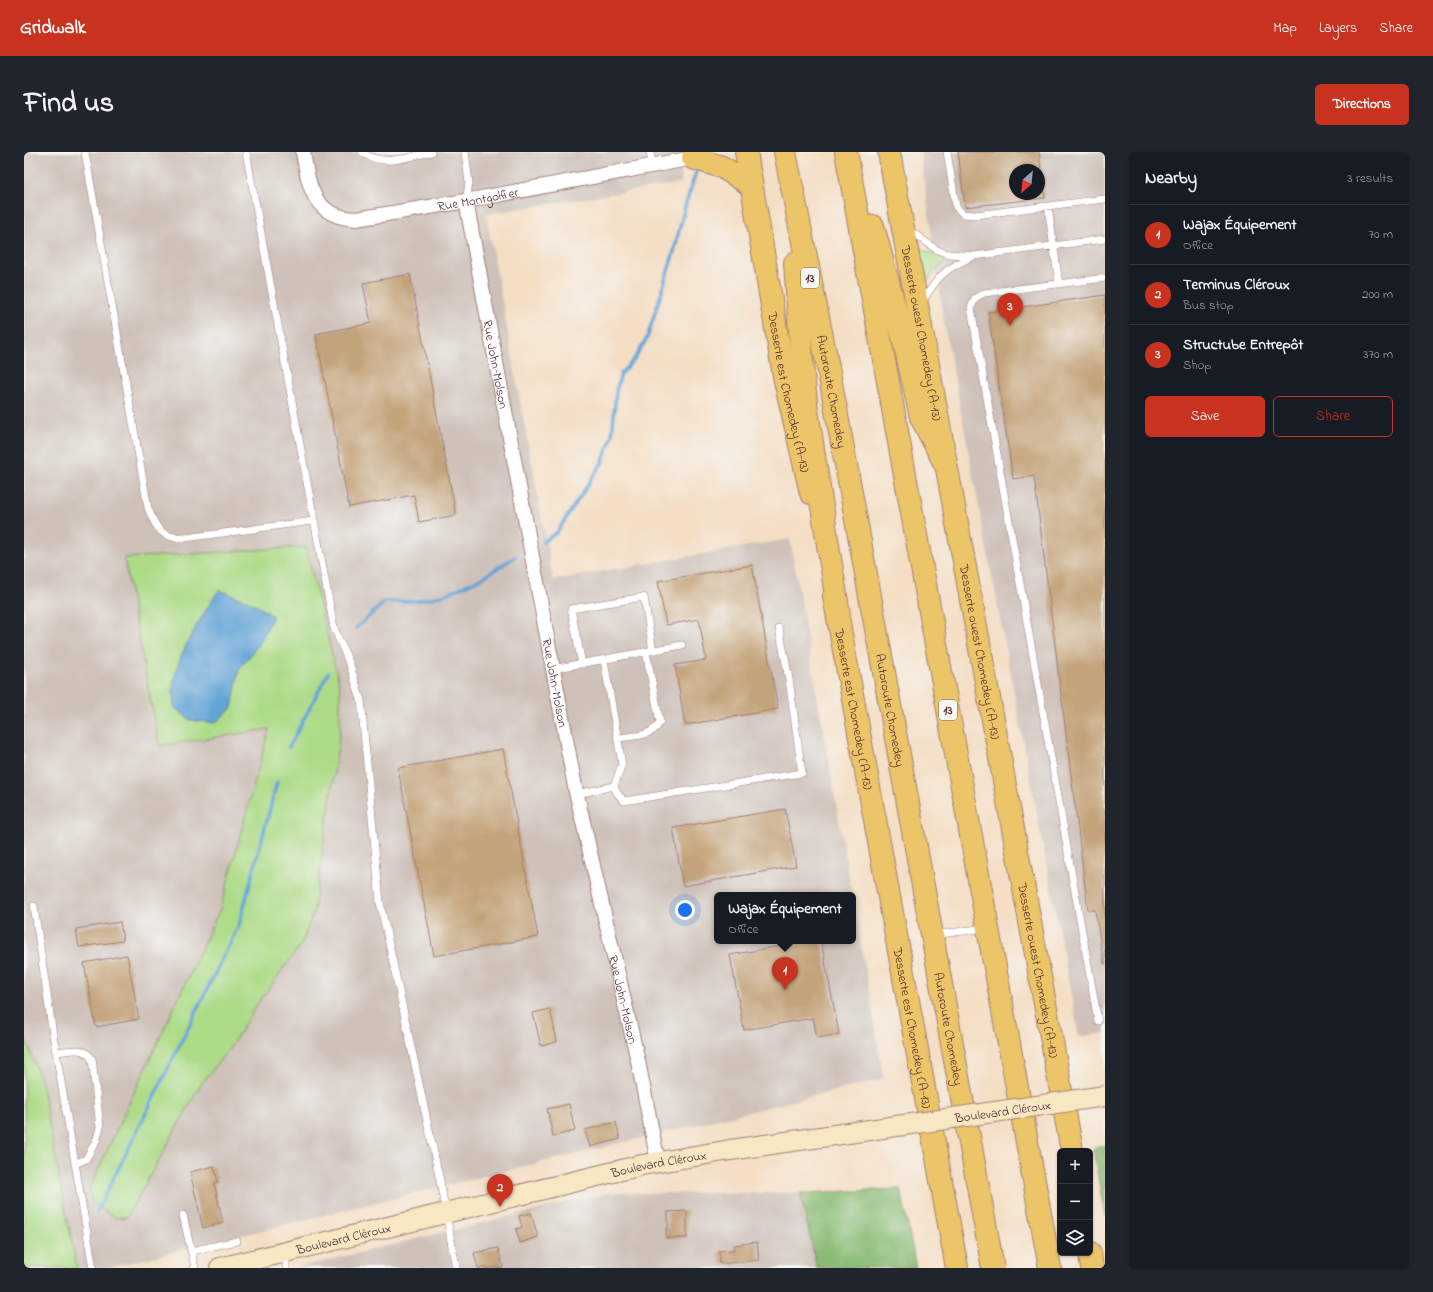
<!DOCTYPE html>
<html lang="en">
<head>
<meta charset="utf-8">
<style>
	body { margin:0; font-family:"Indie Flower",sans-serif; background:#20242c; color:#f1f3f6 }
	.controls { position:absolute; right:12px; bottom:12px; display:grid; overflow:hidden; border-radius:6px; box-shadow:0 1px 3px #0004 }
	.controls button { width:36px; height:36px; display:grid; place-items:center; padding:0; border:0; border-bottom:1px solid #363941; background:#171b24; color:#f1f3f6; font:20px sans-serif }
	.compass { position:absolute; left:985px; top:12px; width:36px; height:36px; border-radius:50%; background:#171b24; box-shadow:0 1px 3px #0004; rotate:207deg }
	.you { position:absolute; left:661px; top:758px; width:14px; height:14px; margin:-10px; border:3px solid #fff; border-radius:50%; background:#1a73e8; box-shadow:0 0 0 6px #1a73e833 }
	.badge { display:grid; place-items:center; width:26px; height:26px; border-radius:50%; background:#c8321e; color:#fff; font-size:13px; font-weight:700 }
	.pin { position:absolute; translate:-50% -33px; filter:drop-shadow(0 1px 2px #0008) }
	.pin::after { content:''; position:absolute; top:21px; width:14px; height:12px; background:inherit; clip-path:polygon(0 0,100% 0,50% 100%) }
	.popup { position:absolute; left:690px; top:740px; width:142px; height:52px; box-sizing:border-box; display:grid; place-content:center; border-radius:6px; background:#171b24; filter:drop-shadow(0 1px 3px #0005); font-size:13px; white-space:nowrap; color:#9ea1a6 }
	.popup b { font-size:15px; color:#f1f3f6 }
	.popup::after { content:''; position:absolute; left:50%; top:100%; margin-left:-8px; border:8px solid transparent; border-top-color:#171b24 }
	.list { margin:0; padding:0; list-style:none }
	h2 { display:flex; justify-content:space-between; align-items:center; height:52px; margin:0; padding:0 16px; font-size:17px }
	h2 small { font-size:13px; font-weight:400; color:#9ea1a6 }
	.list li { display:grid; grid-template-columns:26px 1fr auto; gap:12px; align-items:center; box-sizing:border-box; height:60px; padding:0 16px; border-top:1px solid #363941 }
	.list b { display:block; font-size:15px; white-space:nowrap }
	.list p { margin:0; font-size:13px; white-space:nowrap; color:#9ea1a6 }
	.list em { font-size:13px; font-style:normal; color:#9ea1a6 }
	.actions { display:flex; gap:8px; padding:12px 16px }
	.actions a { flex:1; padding:9px 0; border:1px solid #c8321e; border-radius:6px; text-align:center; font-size:14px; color:#c8321e }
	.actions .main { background:#c8321e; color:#fff }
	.icon { flex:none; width:22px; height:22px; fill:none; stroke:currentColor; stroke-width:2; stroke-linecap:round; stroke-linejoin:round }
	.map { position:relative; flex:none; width:1081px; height:1116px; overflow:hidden; border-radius:6px }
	header { display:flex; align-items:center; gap:24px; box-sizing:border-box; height:56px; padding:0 20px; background:#c8321e; color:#fff }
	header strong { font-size:19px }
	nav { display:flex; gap:22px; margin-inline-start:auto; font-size:14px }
	.intro { display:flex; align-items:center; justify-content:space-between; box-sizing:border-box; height:96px; padding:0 24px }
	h1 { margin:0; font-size:28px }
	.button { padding:10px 18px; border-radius:6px; background:#c8321e; color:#fff; font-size:14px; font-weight:700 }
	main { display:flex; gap:24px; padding:0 24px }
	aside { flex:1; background:#171b24; border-radius:6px; box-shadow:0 1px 3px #0004 }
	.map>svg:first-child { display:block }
	.industrial { fill:#cec1b9; fill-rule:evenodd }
	.green { fill:#addb88; stroke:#7c7d5a }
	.forest { fill:#8abb74; stroke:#6a6d50 }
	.water { fill:#64a4d7; stroke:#576281 }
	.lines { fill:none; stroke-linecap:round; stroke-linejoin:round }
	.stream { stroke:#64a4d7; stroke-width:3.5 }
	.building { fill:#c3a379; fill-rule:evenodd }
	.lane-casing { stroke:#9f7e78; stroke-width:8 }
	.street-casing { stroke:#9f7e78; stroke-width:16 }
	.secondary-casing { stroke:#9f7e78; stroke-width:22 }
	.primary-casing { stroke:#9f7e78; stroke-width:24 }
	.highway-casing { stroke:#9f7e78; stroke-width:24 }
	.lane { stroke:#fff; stroke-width:7 }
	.street { stroke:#fff; stroke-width:14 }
	.secondary { stroke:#f7e8c3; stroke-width:20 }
	.primary { stroke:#ecc569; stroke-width:22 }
	.highway { stroke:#ecc569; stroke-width:22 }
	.secondary-bridge-casing { stroke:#9f7e78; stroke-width:22; stroke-linecap:butt }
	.secondary-bridge { stroke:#f7e8c3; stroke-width:20 }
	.labels { text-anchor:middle; stroke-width:3; stroke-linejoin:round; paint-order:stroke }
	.shield { fill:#f6f6f2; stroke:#7e6067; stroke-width:1 }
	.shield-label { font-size:12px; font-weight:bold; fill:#4a1f2b }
	.street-label { font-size:13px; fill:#4a1f2b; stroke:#f6f6f2 }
</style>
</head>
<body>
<header>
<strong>Gridwalk</strong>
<nav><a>Map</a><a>Layers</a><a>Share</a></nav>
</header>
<div class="intro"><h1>Find us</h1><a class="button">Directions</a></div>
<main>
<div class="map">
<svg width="1081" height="1116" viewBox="0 0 1081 1116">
	<rect width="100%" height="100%" fill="#f6f6f2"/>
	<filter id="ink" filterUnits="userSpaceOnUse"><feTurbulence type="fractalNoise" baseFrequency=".025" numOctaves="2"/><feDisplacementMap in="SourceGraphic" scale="8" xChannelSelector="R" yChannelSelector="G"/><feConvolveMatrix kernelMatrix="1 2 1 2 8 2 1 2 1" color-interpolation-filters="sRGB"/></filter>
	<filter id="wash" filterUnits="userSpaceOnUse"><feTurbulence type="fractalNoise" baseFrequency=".012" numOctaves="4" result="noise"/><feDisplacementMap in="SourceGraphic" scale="16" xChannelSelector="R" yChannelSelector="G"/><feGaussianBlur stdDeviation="0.9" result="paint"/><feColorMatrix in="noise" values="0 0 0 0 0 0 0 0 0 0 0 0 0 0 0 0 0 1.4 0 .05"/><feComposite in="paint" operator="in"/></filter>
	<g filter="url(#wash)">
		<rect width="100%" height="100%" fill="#f4dec4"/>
		<path class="industrial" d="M 0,0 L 658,0 L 657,31 L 462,62 L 529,428 L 766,387 L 828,743 L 693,743 L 693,789 L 829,789 L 829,747 L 860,927 L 83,1116 L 53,1116 L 17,930 L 0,882 Z
			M 896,0 L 1081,0 L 1081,881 L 1055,885 L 920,170 ZM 991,18 L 1015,18 L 1015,42 L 991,42 Z
			M 583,1041 L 776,1041 L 793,1116 L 272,1116 Z"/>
		<path class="green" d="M 892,93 L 905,101 L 920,106 L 921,110 L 911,118 L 902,132 L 899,131 Z
			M 282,395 L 316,535 L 316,579 L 290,759 L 278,791 L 232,854 L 205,897 L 176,934 L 103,1065 L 91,1066 L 68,1050 L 65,1037 L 197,755 L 245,577 L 135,594 L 100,406 Z
			M 0,882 L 17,930 L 53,1116 L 0,1116 Z"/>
		<path class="forest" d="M 1081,993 L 1081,1064 L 1069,997 Z
			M 877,1037 L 892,1116 L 793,1116 L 776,1041 Z"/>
		<path class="water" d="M 195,438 L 227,450 L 249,464 L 236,491 L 215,517 L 208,556 L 191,571 L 166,568 L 150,555 C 150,549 149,542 149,536 C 152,503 177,465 195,438 Z"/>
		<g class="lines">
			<path class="stream" d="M 519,390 L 533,380 L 578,311 L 588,284 L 592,239 L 597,222 L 611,206 L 623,186 L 649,103 L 662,51 L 672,20
				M 332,476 L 361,450 L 393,449 L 420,443 L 458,426 L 491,405
				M 265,595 L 304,521
				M 73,1060 L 215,773 L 253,630"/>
		</g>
		<g id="blocks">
			<path class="building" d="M 934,0 L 1015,0 L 1021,46 L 941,55 ZM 991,18 L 1015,18 L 1015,42 L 991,42 Z
				M 386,122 L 432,363 L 395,370 L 390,343 L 325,355 L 292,182 L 347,171 L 339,131 Z
				M 1081,143 L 1081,812 L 1080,812 L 1071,758 L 1064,758 L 1010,324 L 989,327 L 964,160 Z
				M 728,413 L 754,557 L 661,573 L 651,513 L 682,508 L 675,467 L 642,473 L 634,429 Z
				M 479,597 L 514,785 L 410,804 L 374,616 Z
				M 761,657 L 772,714 L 659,734 L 649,676 Z
				M 96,770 L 99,789 L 55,795 L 52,777 Z
				M 757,789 L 797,789 L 815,882 L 793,886 L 789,866 L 720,878 L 706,803 L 757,794 Z
				M 103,803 L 115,867 L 72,875 L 60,811 Z
				M 526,857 L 533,890 L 517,894 L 509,861 Z
				M 545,952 L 551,979 L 529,984 L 523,957 Z
				M 592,970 L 596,987 L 566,995 L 561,978 Z
				M 190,1014 L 194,1030 L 190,1031 L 199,1071 L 179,1076 L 166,1020 Z
				M 663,1059 L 663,1086 L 642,1086 L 642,1077 L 644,1077 L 644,1060 Z
				M 507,1061 L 514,1085 L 496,1091 L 492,1077 L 498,1075 L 495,1064 Z
				M 733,1090 L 735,1108 L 696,1112 L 695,1099 L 710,1098 L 710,1093 Z
				M 474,1096 L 479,1116 L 454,1116 L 450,1101 Z"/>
		</g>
	</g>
	<g filter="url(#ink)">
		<use href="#blocks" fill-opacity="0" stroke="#9f7e78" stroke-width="1"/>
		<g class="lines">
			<g class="lane-casing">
				<path id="lane" d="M 61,0 L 124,356 C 132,377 137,386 161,386 L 289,369
					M 222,0 L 310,476 L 326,513 L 337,548 L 356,750 L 416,1029 L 432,1116
					M 338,0 C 358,16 385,5 407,0
					M 441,0 L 445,31 L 442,49
					M 626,0 L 629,14
					M 923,0 L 932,55 L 939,62 L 951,63 L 1081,47
					M 1024,54 L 1035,132
					M 884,77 L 913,98 L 925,102 L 950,104 L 1081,87
					M 898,150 C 915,123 920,117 950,104
					M 580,508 L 598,612 L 590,634 L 593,641 L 600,649 L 778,621 L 765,527 L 755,476
					M 558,512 L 547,457 L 620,445 L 629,499
					M 528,517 L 658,493
					M 594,586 C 608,584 629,585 636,570 L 622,500
					M 553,642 L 590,634
					M 10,754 L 29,883 L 69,1116
					M 910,783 L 961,776
					M 1074,869 L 947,156 L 951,146 L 960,141 L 1081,126
					M 32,900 C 46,899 59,893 68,907 L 76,975 L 73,987 L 62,1007 L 51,1012
					M 159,1063 L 171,1116
					M 167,1099 L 213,1089
					M 262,1100 L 262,1116"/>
			</g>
			<g class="street-casing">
				<g id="street">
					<path id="s1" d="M 279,0 C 285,35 289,65 332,67 L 442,49 L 669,6"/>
					<path id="s2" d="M 442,49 L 551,635 L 614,909 L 634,1010"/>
				</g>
			</g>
			<g class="secondary-casing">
				<g id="secondary">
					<path id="s3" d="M 196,1116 L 618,1013 L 706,998 L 859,976"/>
				</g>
			</g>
			<g class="primary-casing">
				<g id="primary">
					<path id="s4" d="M 722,0 L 760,224 L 787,341"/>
					<path id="s5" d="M 865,0 L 1048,999"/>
					<path d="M 669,6 L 698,15 L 727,33"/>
					<path id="s6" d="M 810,444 L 933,1116"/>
					<path d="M 1066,1101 L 1068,1116"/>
				</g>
			</g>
			<g class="highway-casing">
				<g id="highway">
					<path id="s7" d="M 761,0 L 805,220 L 969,1116"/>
					<path d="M 822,0 L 1026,1116"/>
					<path d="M 849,74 L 879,185 L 897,265 L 922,314"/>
					<path d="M 771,111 L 779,223 L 783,259 L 815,463"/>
				</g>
			</g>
			<use href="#lane" class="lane"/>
			<use href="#street" class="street"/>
			<use href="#secondary" class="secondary"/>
			<use href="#primary" class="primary"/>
			<use href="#highway" class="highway"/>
			<g class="secondary-bridge-casing">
				<g id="secondary-bridge">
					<path id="s8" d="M 859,976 L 1081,944"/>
				</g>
			</g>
			<use href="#secondary-bridge" class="secondary-bridge"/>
		</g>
	</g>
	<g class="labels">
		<g class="shield">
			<rect x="777" y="116" width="18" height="20" rx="3"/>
			<rect x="915" y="548" width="18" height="20" rx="3"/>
		</g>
		<g class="shield-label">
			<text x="786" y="130">13</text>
			<text x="924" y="562">13</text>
		</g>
		<g class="street-label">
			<text dy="5" stroke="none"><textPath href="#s1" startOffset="219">Rue Montgolfier</textPath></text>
			<text dy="5" stroke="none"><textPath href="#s5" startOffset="184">Desserte ouest Chomedey (A-13)</textPath></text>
			<text dy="5" stroke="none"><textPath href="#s2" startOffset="166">Rue John-Molson</textPath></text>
			<text dy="5" stroke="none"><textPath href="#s7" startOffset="244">Autoroute Chomedey</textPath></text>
			<text dy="5" stroke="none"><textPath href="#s4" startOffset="244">Desserte est Chomedey (A-13)</textPath></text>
			<text dy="5" stroke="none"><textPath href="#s5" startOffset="508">Desserte ouest Chomedey (A-13)</textPath></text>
			<text dy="5" stroke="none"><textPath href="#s2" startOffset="490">Rue John-Molson</textPath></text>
			<text dy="5" stroke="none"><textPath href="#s6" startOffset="115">Desserte est Chomedey (A-13)</textPath></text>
			<text dy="5" stroke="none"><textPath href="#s7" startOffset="568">Autoroute Chomedey</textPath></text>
			<text dy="5" stroke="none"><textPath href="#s5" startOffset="832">Desserte ouest Chomedey (A-13)</textPath></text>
			<text dy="5" stroke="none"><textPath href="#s2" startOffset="814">Rue John-Molson</textPath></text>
			<text dy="5" stroke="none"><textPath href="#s6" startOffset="439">Desserte est Chomedey (A-13)</textPath></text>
			<text dy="5" stroke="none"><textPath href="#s7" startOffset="892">Autoroute Chomedey</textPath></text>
			<text dy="5" stroke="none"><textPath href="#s8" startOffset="121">Boulevard Cléroux</textPath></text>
			<text dy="5" stroke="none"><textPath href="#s3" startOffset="451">Boulevard Cléroux</textPath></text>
			<text dy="5" stroke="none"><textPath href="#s3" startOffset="127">Boulevard Cléroux</textPath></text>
		</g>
	</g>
</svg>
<div class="controls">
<button>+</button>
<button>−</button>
<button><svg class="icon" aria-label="layers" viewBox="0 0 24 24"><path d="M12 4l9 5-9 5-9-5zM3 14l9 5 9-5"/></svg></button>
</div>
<svg class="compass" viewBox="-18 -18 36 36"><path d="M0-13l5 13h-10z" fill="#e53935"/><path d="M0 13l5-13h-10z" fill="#9ea1a6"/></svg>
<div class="you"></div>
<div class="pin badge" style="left:761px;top:838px">1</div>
<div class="popup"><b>Wajax Équipement</b>Office</div>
<div class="pin badge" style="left:476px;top:1055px">2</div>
<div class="pin badge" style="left:986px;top:174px">3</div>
</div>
<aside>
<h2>Nearby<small>3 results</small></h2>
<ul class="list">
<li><span class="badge">1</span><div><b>Wajax Équipement</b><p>Office</p></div><em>70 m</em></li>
<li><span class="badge">2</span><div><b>Terminus Cléroux</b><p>Bus stop</p></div><em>200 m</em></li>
<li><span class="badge">3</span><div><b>Structube Entrepôt</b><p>Shop</p></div><em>370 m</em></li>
</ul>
<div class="actions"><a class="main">Save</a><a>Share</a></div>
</aside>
</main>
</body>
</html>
